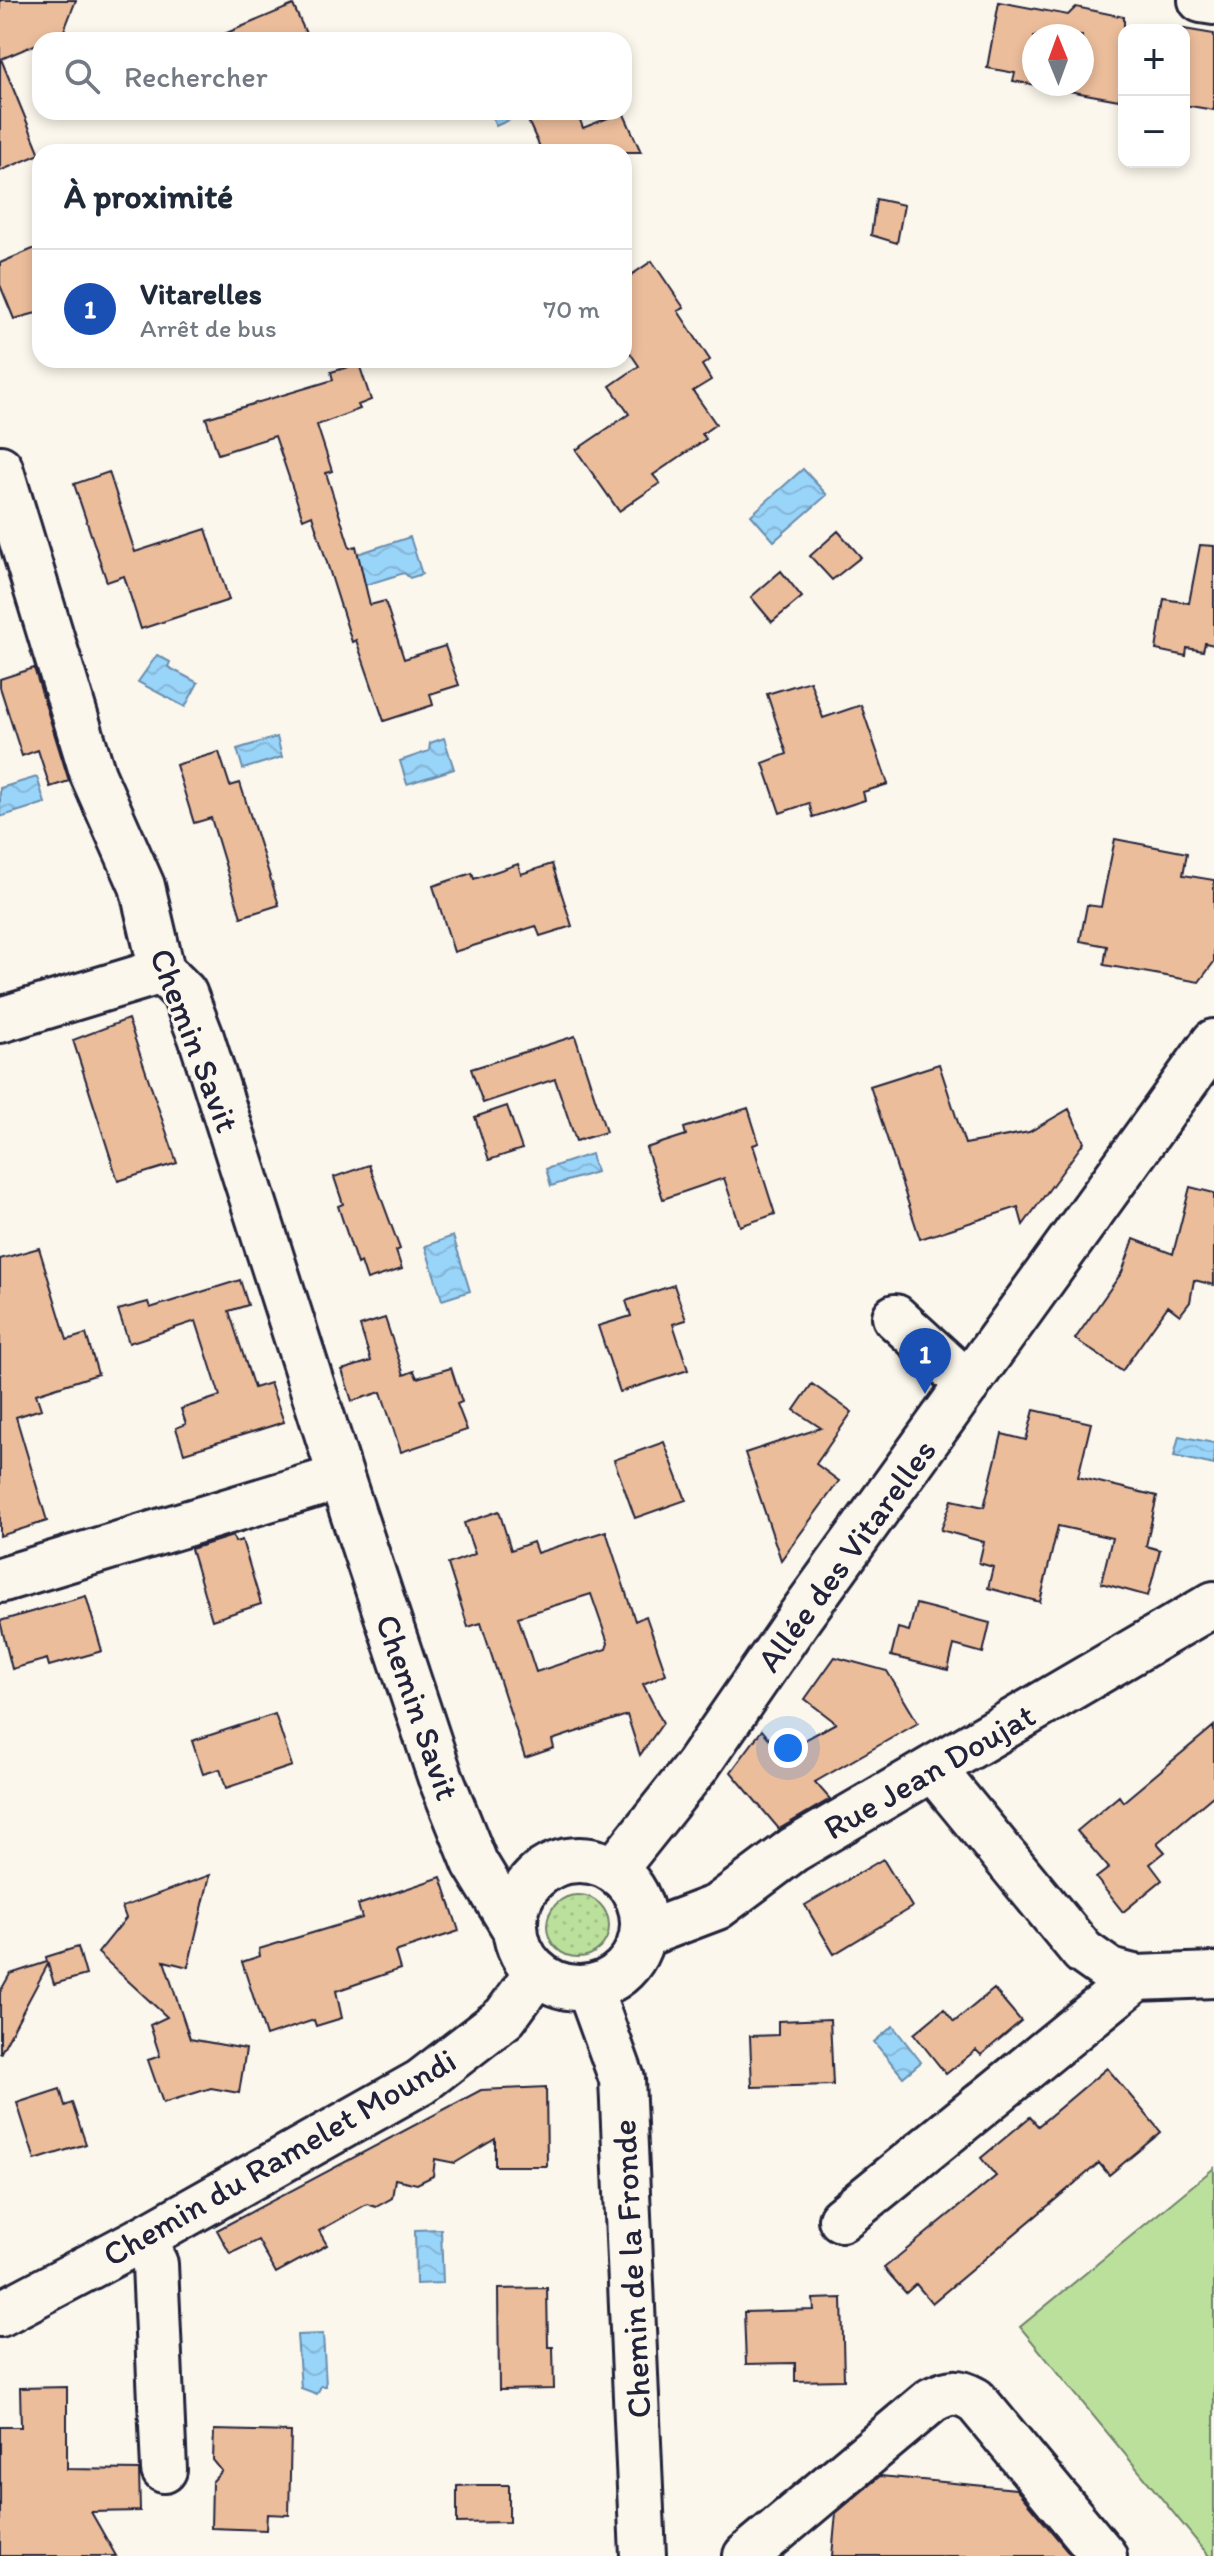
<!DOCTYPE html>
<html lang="fr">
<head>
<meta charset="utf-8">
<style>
	body { margin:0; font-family:Itim,sans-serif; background:#f6f6f7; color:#1f2937 }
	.controls { position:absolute; right:24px; top:24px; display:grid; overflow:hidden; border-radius:16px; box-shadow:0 4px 12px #0003 }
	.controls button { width:72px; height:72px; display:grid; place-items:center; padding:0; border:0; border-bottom:2px solid #e0e1e3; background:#fff; color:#1f2937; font:40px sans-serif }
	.compass { position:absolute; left:1022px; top:24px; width:72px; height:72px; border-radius:50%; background:#fff; box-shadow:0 4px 12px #0003; rotate:359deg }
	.you { position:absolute; left:788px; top:1748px; width:28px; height:28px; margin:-20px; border:6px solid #fff; border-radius:50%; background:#1a73e8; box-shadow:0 0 0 12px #1a73e833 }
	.badge { display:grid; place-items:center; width:52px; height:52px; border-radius:50%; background:#1a73e8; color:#fff; font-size:26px; font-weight:700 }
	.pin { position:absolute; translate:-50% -66px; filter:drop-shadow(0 2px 4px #0008) }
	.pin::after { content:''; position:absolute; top:42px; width:28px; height:24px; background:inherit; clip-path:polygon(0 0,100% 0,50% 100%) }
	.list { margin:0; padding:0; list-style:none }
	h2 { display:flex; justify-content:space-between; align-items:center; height:104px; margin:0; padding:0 32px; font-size:34px }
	h2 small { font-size:26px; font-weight:400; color:#747a83 }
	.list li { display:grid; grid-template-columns:52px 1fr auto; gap:24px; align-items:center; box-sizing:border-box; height:120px; padding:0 32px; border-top:2px solid #e0e1e3 }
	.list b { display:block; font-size:30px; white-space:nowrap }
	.list p { margin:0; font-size:26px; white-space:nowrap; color:#747a83 }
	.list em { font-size:26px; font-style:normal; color:#747a83 }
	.icon { flex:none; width:44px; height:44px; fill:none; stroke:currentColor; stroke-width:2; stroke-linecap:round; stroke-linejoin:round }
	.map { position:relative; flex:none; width:1214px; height:2556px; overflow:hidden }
	.search { position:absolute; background:#fff; box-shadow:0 4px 12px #0003; left:32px; top:32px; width:600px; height:88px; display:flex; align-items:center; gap:20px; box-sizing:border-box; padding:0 28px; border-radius:24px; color:#747a83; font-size:30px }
	.panel { position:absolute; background:#fff; box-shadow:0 4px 12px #0003; left:32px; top:144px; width:600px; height:224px; border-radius:24px }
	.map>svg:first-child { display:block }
	.grass { fill:url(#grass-dots); stroke:#6e816b; stroke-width:2 }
	.garden { fill:#bbe09b; stroke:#6e816b; stroke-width:2 }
	.water { fill:url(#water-waves); stroke:#698dad; stroke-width:2 }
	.building { fill:#ebbd9b; stroke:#22223b; stroke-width:2; fill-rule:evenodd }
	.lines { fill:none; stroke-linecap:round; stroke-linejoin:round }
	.minor-casing { stroke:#22223b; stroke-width:50 }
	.major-casing { stroke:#22223b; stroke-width:50 }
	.minor { stroke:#fbf7ec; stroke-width:44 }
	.major { stroke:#fbf7ec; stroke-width:44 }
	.labels { text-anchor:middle; stroke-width:6; stroke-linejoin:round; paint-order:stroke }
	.street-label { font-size:34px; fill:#22223b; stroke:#fbf7ec }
</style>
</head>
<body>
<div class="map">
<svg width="1214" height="2556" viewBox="0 0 1214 2556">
	<defs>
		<pattern id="grass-dots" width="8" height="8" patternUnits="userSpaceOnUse" patternTransform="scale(2)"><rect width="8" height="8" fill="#bbe09b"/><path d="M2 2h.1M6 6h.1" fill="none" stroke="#a0c086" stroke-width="1.8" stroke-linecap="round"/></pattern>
		<pattern id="water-waves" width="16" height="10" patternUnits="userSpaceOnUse" patternTransform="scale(2)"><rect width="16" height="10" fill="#99d4f9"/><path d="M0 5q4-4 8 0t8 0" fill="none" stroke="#84b6d6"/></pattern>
	</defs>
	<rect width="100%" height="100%" fill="#fbf7ec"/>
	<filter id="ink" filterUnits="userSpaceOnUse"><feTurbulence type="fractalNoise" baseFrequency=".0125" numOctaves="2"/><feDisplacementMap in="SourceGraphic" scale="16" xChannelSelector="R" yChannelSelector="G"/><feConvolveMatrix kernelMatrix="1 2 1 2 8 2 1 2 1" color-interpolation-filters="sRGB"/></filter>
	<g filter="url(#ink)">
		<path class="grass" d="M547 1926a31 31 0 1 1 62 0a31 31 0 1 1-62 0Z"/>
		<path class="garden" d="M 1214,2168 L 1214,2556 L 1209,2556 L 1020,2327 Z"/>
		<path class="water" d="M 490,112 L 527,112 L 496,126 Z
			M 803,469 L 827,495 L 774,541 L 751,515 Z
			M 410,537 L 422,574 L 410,578 L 404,573 L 352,589 L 342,559 Z
			M 157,655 L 170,662 L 168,667 L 198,683 L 185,707 L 138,682 Z
			M 277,737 L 282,757 L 243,769 L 237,749 Z
			M 444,738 L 454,769 L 407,784 L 400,761 L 429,751 L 430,743 Z
			M 37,777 L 45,803 L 0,817 L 0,788 Z
			M 591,1154 L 596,1172 L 551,1186 L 546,1169 Z
			M 453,1236 L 470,1291 L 442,1300 L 425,1246 Z
			M 1179,1436 L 1214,1443 L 1214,1465 L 1174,1456 Z
			M 893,2026 L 921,2062 L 903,2077 L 874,2042 Z
			M 441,2229 L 443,2283 L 416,2284 L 415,2230 Z
			M 323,2334 L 326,2386 L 321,2386 L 317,2394 L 301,2388 L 297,2335 Z"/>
		<path class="building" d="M 0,0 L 76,0 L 63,33 L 1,59 L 40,154 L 0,171 Z
			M 999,2 L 1068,15 L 1076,7 L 1124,17 L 1124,93 L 1120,93 L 1119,100 L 1013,81 L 1015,73 L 987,68 ZM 1034,36 L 1082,36 L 1082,84 L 1034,84 Z
			M 293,5 L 309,40 L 210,40 Z
			M 1184,29 L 1214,34 L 1214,110 L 1184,105 Z
			M 524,112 L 577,112 L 583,128 L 623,112 L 641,152 L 529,152 L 540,147 Z
			M 876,199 L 904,205 L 897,243 L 871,235 Z
			M 40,246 L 40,312 L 14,319 L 0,285 L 0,263 Z
			M 652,261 L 684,308 L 678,311 L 710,360 L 702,365 L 711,380 L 693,391 L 716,424 L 702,434 L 706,439 L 653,475 L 660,483 L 619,511 L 576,450 L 629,414 L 610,386 L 639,366 L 624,344 L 624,280 Z
			M 359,364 L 371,400 L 358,405 L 360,409 L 317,425 L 332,471 L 326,473 L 350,548 L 356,546 L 370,605 L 385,601 L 404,659 L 445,646 L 459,685 L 430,694 L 433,705 L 384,721 L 356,640 L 352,642 L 312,515 L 303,519 L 275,436 L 218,454 L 206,418 L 333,380 L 331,372 Z
			M 109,472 L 135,552 L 206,529 L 229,600 L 141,629 L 124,576 L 107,582 L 74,484 Z
			M 838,531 L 861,557 L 832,580 L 810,556 Z
			M 1200,545 L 1214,546 L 1214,645 L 1205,643 L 1203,651 L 1187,648 L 1186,656 L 1156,650 L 1164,599 L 1189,603 Z
			M 781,571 L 802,597 L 772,622 L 751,597 Z
			M 34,668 L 69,781 L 50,787 L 38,750 L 22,756 L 0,687 L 0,679 Z
			M 810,681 L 823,718 L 861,705 L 888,784 L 863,792 L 865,800 L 813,817 L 809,803 L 780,813 L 763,763 L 787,754 L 767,694 Z
			M 219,752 L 230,786 L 240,783 L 279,905 L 241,917 L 211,818 L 194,823 L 176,765 Z
			M 1115,839 L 1187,853 L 1183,875 L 1214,880 L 1214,962 L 1199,982 L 1104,965 L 1107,946 L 1080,941 L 1087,905 L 1101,907 Z
			M 518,864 L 521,874 L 552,864 L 572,926 L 540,936 L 536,926 L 454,952 L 433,886 L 472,873 L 474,879 Z
			M 128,1019 L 177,1163 L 118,1181 L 73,1040 Z
			M 575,1036 L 606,1132 L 576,1141 L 555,1079 L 483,1103 L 471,1069 Z
			M 939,1064 L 965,1144 L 1029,1132 L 1069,1109 L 1084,1142 L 1023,1225 L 1018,1207 L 920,1239 L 870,1086 Z
			M 507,1106 L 522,1149 L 489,1160 L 475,1117 Z
			M 748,1108 L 759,1143 L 753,1145 L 775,1214 L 740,1226 L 724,1178 L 663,1199 L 646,1148 L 686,1135 L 684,1128 Z
			M 369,1165 L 400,1249 L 396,1251 L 402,1269 L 367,1280 L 361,1262 L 357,1264 L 338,1206 L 343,1204 L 334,1177 Z
			M 1190,1187 L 1214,1193 L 1214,1285 L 1194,1280 L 1190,1302 L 1180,1315 L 1168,1306 L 1122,1371 L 1075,1339 L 1122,1272 L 1134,1239 L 1173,1254 Z
			M 39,1248 L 67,1340 L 86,1334 L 98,1374 L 36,1394 L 41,1409 L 16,1417 L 47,1521 L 0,1536 L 0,1259 Z
			M 240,1280 L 248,1305 L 229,1311 L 254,1388 L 270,1383 L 284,1422 L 184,1453 L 176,1428 L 186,1424 L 181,1409 L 220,1396 L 196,1321 L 129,1343 L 118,1310 L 148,1302 L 150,1308 Z
			M 674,1285 L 686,1320 L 673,1324 L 688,1370 L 620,1392 L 598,1326 L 631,1316 L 626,1301 Z
			M 385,1318 L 404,1375 L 414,1371 L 417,1378 L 451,1368 L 462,1402 L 457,1404 L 467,1430 L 401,1452 L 381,1392 L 352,1401 L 342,1370 L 371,1361 L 360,1326 Z
			M 812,1384 L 852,1412 L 816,1464 L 839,1481 L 781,1560 L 745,1453 L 821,1428 L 794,1410 Z
			M 1034,1410 L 1091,1423 L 1078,1477 L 1157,1496 L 1146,1546 L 1160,1550 L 1148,1596 L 1101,1583 L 1112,1538 L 1058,1526 L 1040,1602 L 988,1588 L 993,1567 L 979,1563 L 984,1542 L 941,1530 L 952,1500 L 984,1507 L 1002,1434 L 1026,1440 Z
			M 664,1442 L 686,1500 L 635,1518 L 614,1460 Z
			M 499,1511 L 511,1550 L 533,1542 L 537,1553 L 606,1531 L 635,1621 L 646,1616 L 666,1674 L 643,1684 L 663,1723 L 640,1755 L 627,1715 L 552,1740 L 554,1748 L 525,1758 L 481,1623 L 468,1627 L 448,1564 L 475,1554 L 464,1523 ZM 591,1594 L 608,1643 L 606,1649 L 536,1672 L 518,1617 Z
			M 233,1536 L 235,1542 L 242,1540 L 261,1604 L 212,1620 L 191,1549 Z
			M 86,1596 L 102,1651 L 49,1666 L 47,1659 L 12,1669 L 0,1621 Z
			M 916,1604 L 990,1623 L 983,1653 L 954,1645 L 948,1670 L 891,1656 L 898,1628 L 909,1631 Z
			M 835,1657 L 887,1671 L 918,1723 L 815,1782 L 830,1799 L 779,1829 L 731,1772 L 762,1730 L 781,1753 L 836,1723 L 805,1699 Z
			M 275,1714 L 292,1766 L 226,1788 L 220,1769 L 203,1774 L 192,1741 Z
			M 1214,1726 L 1214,1795 L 1157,1843 L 1165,1852 L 1150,1864 L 1162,1880 L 1123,1912 L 1096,1878 L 1109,1868 L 1077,1831 L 1119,1796 L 1123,1802 Z
			M 883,1859 L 912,1907 L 834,1954 L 805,1905 Z
			M 210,1875 L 188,1967 L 164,1961 L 190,2039 L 246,2049 L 239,2093 L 211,2088 L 163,2103 L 148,2060 L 160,2056 L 150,2025 L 167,2017 L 98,1953 L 126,1918 L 122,1907 Z
			M 441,1877 L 459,1931 L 395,1952 L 400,1969 L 336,1991 L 342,2018 L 316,2026 L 314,2020 L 266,2036 L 242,1962 L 260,1956 L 259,1949 L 362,1918 L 358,1905 Z
			M 78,1947 L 86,1975 L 54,1984 L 48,1964 L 0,2054 L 0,1992 L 10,1974 L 47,1962 L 46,1957 Z
			M 994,1989 L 1021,2021 L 981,2055 L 976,2050 L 946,2074 L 914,2034 L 944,2009 L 954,2022 Z
			M 830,2019 L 833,2085 L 752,2087 L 750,2036 L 778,2035 L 778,2021 Z
			M 1107,2068 L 1161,2132 L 1109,2175 L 1099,2163 L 932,2303 L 916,2284 L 906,2293 L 884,2268 L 996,2176 L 981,2158 L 1030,2117 L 1038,2126 Z
			M 546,2087 L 547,2166 L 495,2166 L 495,2139 L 455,2163 L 435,2159 L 433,2176 L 417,2184 L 395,2179 L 392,2198 L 376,2207 L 367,2204 L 319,2231 L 327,2245 L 276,2273 L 258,2240 L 230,2254 L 217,2230 L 481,2090 Z
			M 60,2089 L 65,2106 L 72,2103 L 86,2144 L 35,2160 L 17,2103 Z
			M 547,2288 L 548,2347 L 553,2347 L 554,2389 L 499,2390 L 498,2289 Z
			M 842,2298 L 844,2380 L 795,2381 L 795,2363 L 746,2364 L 744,2312 L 814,2310 L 813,2299 Z
			M 67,2387 L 67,2469 L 139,2470 L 140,2511 L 91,2512 L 116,2556 L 0,2556 L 0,2427 L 21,2427 L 20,2388 Z
			M 214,2430 L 291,2432 L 289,2515 L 267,2514 L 266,2530 L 211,2528 L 212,2482 L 222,2471 L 213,2460 Z
			M 880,2476 L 1016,2489 L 1072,2556 L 832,2556 L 836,2513 Z
			M 478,2485 L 509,2485 L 509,2522 L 457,2523 L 457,2486 Z"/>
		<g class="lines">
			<g class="minor-casing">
				<path id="minor" d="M 1201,0 L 1214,2
					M 0,468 L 93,775 L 142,886 L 162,971 L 184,993 L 201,1037 L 341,1477 L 440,1776 L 475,1863 L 515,1929
					M 0,1020 L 162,971
					M 895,1317 L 968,1384
					M 0,1580 L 341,1477
					M 643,1935 L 717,1907 L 793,1850 L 1214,1604
					M 1137,1978 L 1214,1975
					M 589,1988 L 622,2079 L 643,2556
					M 841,2219 L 1137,1978 L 1110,1971 L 1083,1952 L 933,1769
					M 142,2239 L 155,2264 L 164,2470
					M 746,2556 L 932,2400 C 950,2391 957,2390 975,2400 L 1104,2556"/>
			</g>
			<g class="major-casing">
				<path id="major" d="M515 1924a64 64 0 1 1 128 0a64 64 0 1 1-128 0Z
					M 614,1870 L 697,1766 L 799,1618 L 1214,1042
					M 0,2314 L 142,2239 L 421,2082 L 505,2017 L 537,1973"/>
			</g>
			<use href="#minor" class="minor"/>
			<use href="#major" class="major"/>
		</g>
	</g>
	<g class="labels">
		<g class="street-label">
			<text transform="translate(195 1040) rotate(69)" y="12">Chemin Savit</text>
			<text transform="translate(846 1555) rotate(-54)" y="12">Allée des Vitarelles</text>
			<text transform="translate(418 1707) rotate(71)" y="12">Chemin Savit</text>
			<text transform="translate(929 1771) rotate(-30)" y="12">Rue Jean Doujat</text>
			<text transform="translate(279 2157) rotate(-30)" y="12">Chemin du Ramelet Moundi</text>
			<text transform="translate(631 2269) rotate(-93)" y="12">Chemin de la Fronde</text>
		</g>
	</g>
</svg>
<div class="controls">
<button>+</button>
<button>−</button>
</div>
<svg class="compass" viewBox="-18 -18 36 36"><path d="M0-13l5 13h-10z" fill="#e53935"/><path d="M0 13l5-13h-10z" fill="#747a83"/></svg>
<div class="you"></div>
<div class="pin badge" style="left:925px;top:1394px;background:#1a4fb4">1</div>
<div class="search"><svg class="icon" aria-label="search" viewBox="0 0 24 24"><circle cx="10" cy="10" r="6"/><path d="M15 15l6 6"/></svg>Rechercher</div>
<section class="panel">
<h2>À proximité<small></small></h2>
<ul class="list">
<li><span class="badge" style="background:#1a4fb4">1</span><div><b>Vitarelles</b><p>Arrêt de bus</p></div><em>70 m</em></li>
</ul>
</section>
</div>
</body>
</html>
